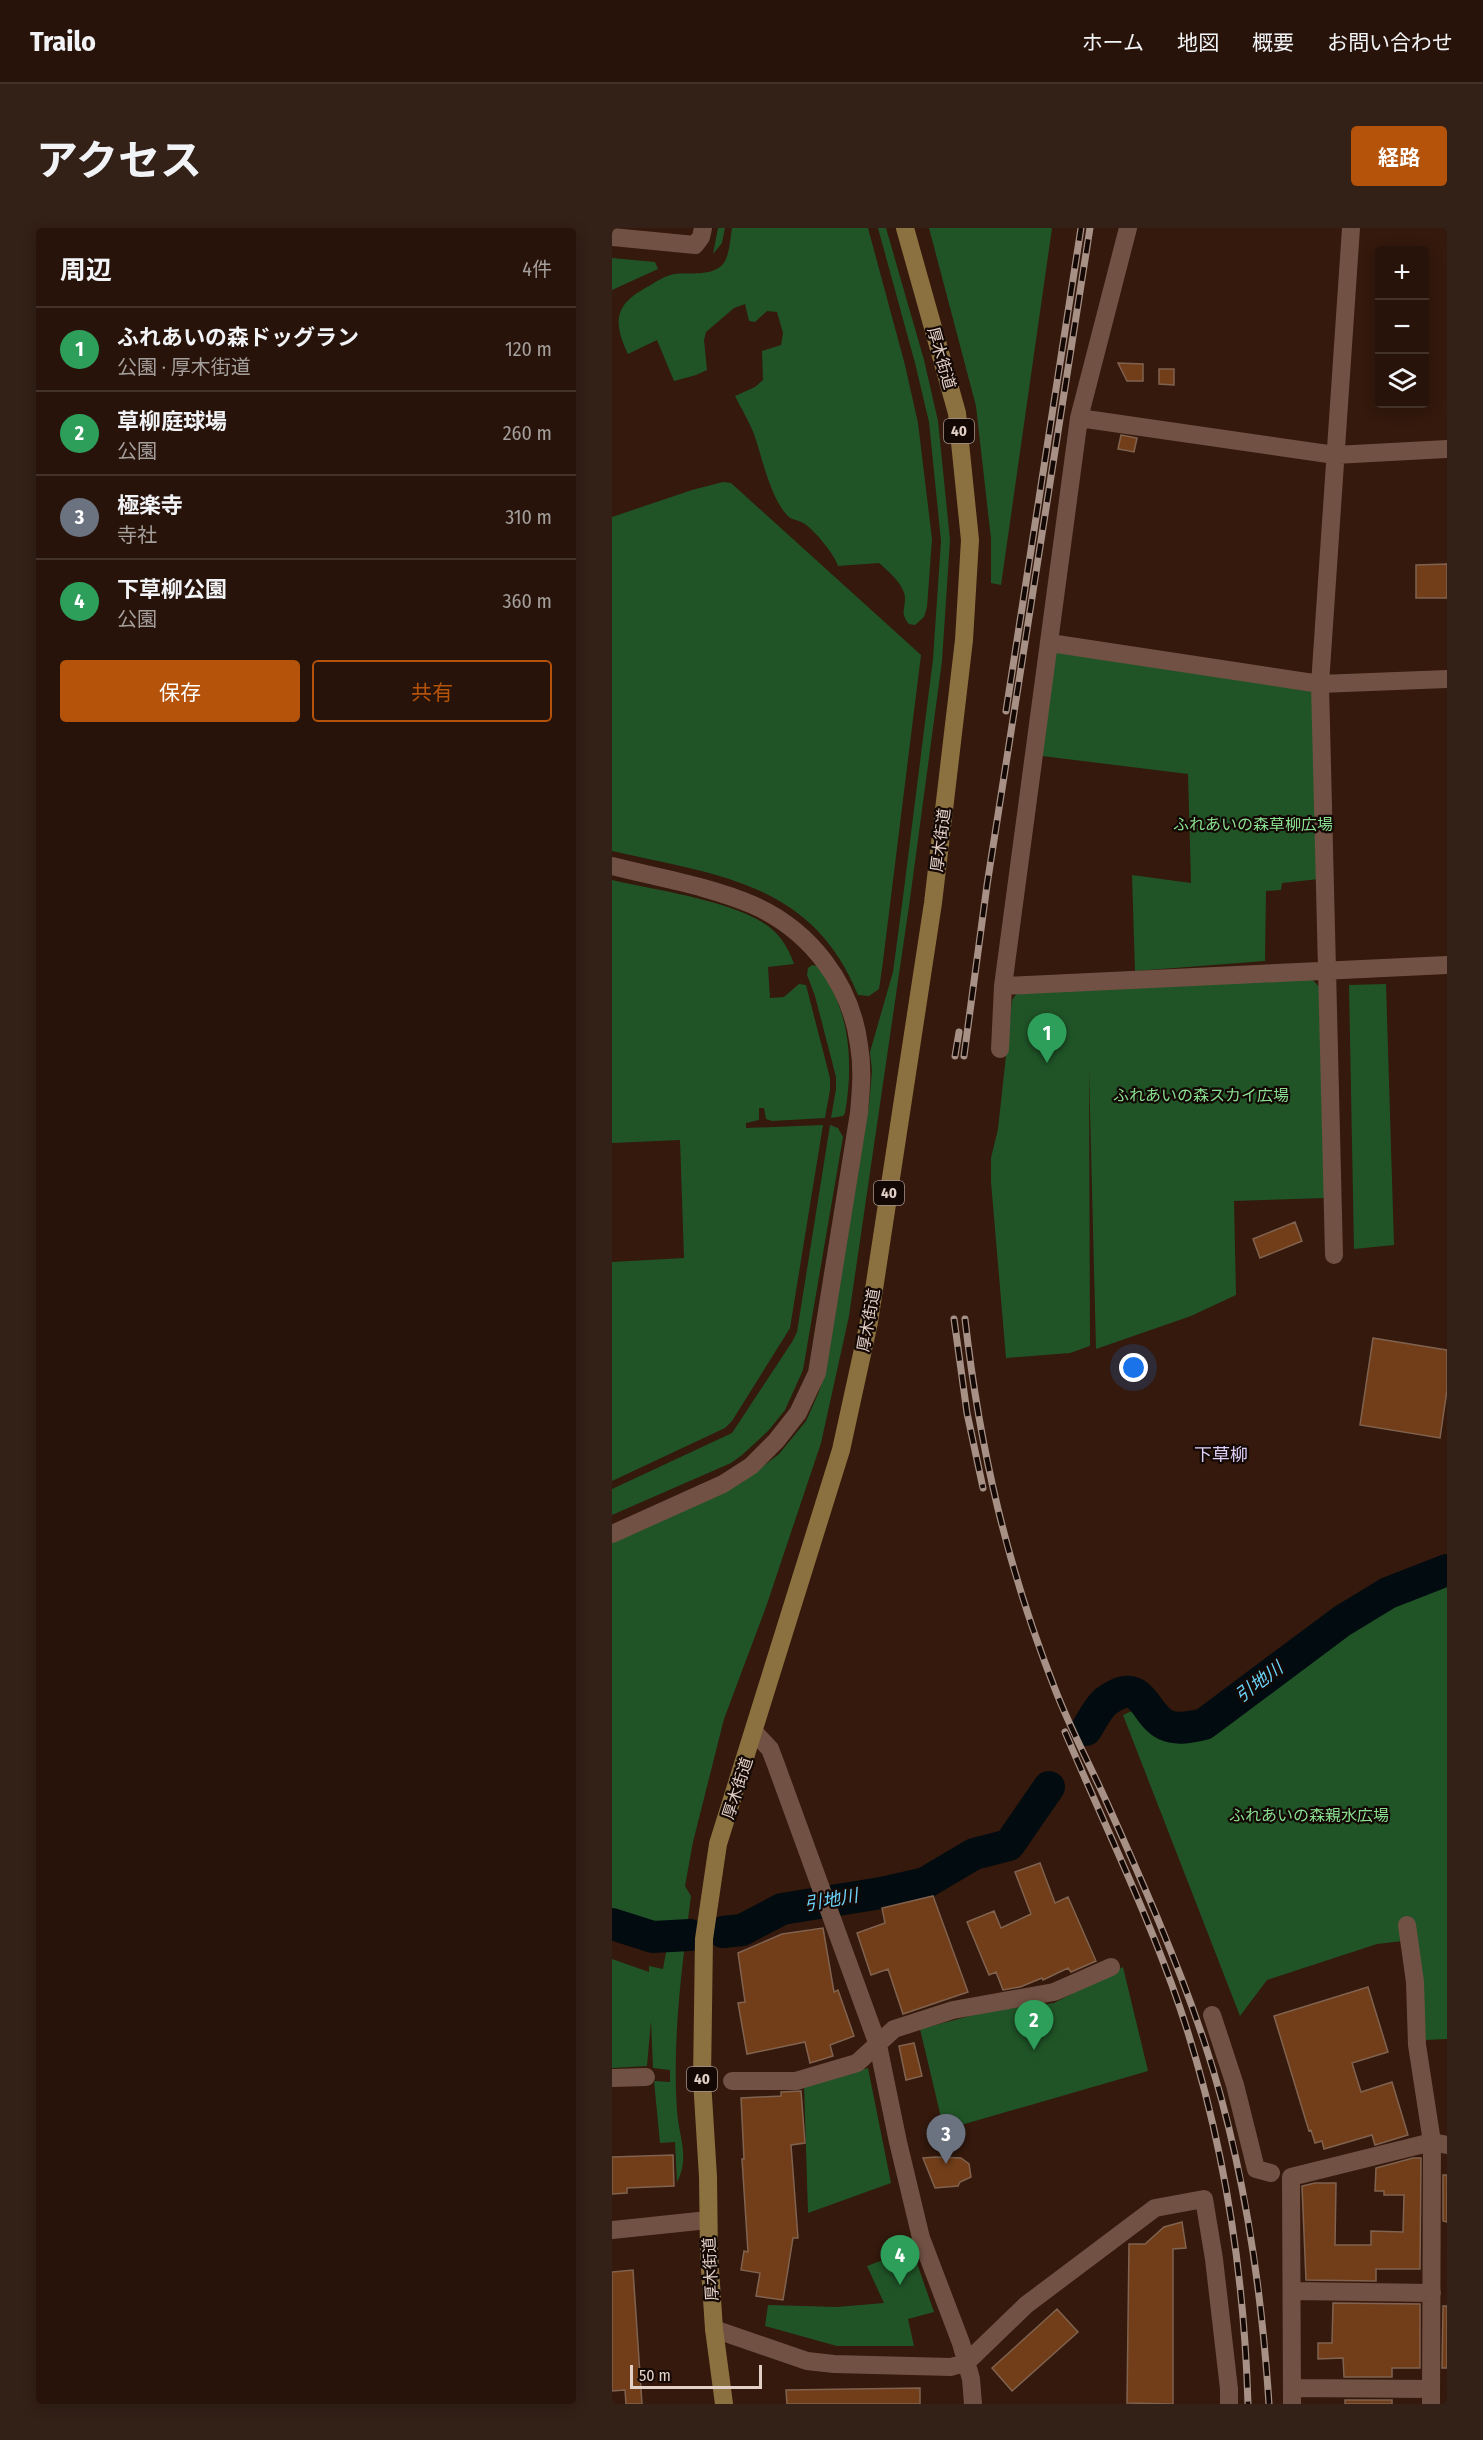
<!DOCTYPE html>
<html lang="ja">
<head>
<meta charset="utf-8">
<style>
	body { margin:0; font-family:"Fira Sans Condensed","Noto Sans JP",sans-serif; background:#332017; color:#f1f3f6 }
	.controls { position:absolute; right:18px; top:18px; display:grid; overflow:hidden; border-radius:6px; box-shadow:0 3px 15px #0003 }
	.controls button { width:54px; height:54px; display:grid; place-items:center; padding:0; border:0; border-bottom:2px solid #43322a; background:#271309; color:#f1f3f6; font:30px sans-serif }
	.scale { position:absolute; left:18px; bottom:15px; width:132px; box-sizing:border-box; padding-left:6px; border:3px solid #e2cfc6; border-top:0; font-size:16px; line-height:21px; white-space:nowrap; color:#e2cfc6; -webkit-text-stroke:4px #130804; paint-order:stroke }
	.you { position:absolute; left:522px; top:1140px; width:21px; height:21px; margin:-15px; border:4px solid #fff; border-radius:50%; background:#1a73e8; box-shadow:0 0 0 9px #1a73e833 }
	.badge { display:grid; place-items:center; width:39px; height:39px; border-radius:50%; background:#b45309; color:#fff; font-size:20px; font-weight:700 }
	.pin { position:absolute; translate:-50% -50px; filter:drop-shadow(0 2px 3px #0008) }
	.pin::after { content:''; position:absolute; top:32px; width:21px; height:18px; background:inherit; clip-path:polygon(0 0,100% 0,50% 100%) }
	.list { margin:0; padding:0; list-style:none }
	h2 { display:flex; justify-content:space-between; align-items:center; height:78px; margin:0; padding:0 24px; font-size:26px }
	h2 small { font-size:20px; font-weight:400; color:#a49e9c }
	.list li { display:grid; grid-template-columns:39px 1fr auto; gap:18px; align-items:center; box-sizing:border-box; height:84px; padding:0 24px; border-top:2px solid #43322a }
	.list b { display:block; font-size:22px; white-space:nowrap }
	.list p { margin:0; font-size:20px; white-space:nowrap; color:#a49e9c }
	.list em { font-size:20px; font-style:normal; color:#a49e9c }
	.actions { display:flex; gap:12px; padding:18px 24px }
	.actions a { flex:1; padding:14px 0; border:2px solid #b45309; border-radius:6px; text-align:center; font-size:21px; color:#b45309 }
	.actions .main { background:#b45309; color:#fff }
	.icon { flex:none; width:33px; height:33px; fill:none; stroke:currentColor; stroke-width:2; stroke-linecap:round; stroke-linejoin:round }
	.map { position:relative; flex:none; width:835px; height:2176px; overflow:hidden; border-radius:6px }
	header { display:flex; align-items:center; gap:36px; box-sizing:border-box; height:84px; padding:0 30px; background:#271309; border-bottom:2px solid #43322a }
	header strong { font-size:28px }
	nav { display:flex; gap:33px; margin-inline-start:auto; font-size:21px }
	.intro { display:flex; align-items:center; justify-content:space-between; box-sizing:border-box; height:144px; padding:0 36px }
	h1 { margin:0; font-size:42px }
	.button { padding:15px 27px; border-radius:6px; background:#b45309; color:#fff; font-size:21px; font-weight:700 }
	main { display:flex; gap:36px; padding:0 36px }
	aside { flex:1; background:#271309; border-radius:6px; box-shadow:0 3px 15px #0003 }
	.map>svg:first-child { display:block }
	.green { fill:#205427 }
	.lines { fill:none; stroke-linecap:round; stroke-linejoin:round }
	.river { stroke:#020c10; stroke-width:32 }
	.building { fill:#713e19; stroke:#80624f; stroke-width:1.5 }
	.minor { stroke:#715143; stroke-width:18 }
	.major { stroke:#8b7140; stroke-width:18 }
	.rail-casing { stroke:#a79187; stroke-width:7 }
	.rail { stroke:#130804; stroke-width:4.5; stroke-dasharray:14; stroke-linecap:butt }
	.labels { text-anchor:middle; stroke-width:4.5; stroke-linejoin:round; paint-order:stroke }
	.shield { fill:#130804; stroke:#a4938c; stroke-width:1.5 }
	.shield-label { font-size:15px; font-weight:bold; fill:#e2cfc6 }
	.street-label { font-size:16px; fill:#e2cfc6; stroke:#130804 }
	.park-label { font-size:16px; fill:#89e090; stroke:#130804 }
	.neighbourhood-label { font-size:18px; fill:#decff9; stroke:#130804 }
	.water-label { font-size:18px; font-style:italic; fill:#6ad3fa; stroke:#130804 }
</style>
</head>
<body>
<header>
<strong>Trailo</strong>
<nav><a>ホーム</a><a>地図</a><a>概要</a><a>お問い合わせ</a></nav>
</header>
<div class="intro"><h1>アクセス</h1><a class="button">経路</a></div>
<main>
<aside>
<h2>周辺<small>4件</small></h2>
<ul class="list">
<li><span class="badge" style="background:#2e9e5b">1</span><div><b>ふれあいの森ドッグラン</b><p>公園 · 厚木街道</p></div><em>120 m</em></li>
<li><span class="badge" style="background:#2e9e5b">2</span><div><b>草柳庭球場</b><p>公園</p></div><em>260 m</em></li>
<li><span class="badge" style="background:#6b7280">3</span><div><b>極楽寺</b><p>寺社</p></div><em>310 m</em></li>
<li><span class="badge" style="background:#2e9e5b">4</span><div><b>下草柳公園</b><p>公園</p></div><em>360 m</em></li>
</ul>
<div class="actions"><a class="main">保存</a><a>共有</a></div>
</aside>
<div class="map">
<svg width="835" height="2176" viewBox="0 0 835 2176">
	<rect width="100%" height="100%" fill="#34190c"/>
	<path class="green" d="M 106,0 L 113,0 L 110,15 L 101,26 Z
		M 120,0 L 256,0 L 293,137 L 306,195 L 320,311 L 315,379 L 312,389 L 303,397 L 297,396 C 288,385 293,382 293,370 C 293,357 276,343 267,335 L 226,338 C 223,327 202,301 191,295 C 185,291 180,293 175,287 C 158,269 150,229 142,206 C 137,193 129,180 123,168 L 143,159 L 151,152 L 150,123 L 169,117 L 171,105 L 165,84 L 155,83 L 143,94 L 137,93 L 133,76 L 122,80 L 94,104 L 92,112 L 95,142 L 84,147 L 62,153 L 45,112 L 16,126 C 0,92 3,76 37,58 C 45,53 53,48 62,46 C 77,44 100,49 111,36 C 118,27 118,11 120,0 Z
		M 266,0 L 274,0 L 312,132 L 326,193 L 338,312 L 330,433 L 298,671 L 237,1088 L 209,1215 L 154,1379 L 112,1491 L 81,1614 L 73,1658 L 79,1668 C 70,1738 60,1812 65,1883 C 67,1910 78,1929 65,1954 L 63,1914 L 48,1915 L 42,1853 L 58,1854 L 58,1842 L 41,1840 L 39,1793 L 35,1838 L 0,1840 L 0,1731 L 37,1744 L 37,1738 L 51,1741 L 56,1713 L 0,1688 L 0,1312 L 129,1255 L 167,1226 L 194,1193 L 206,1166 L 214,1143 L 257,877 L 260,843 L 258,824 L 281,744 L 291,669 L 321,431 L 329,313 L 317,194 L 303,135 Z
		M 317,0 L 440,0 L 389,357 L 379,355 L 379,311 L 364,178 Z
		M 0,30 L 43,34 L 46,41 L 0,62 Z
		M 111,254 L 119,255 L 309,427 L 270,741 L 267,761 L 257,768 L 246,767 C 200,654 105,647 0,623 L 0,289 L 80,262 Z
		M 444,424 L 700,461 L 707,651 L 670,655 L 669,662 L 654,663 L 653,733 L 523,743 L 520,647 L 579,655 L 576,546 L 430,528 Z
		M 0,652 C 42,662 134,674 163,704 C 172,713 178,724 182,736 L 156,739 L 158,770 L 172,769 L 187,756 L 194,757 L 218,850 L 218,862 L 213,890 L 160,893 L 154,891 L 152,880 L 147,880 L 147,892 L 134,895 L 134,900 L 211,897 L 178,1100 L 120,1193 L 113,1200 L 0,1253 L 0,1034 L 72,1030 L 68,912 L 0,915 Z
		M 200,737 L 205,738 C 238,779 242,834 233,885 L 231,888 L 219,890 L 224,861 L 224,849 L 203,768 L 195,747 L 196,740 Z
		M 699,750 L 710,762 L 714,970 L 622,973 L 624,1067 L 579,1088 L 484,1121 L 477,842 L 478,1118 L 458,1125 L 394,1130 L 379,954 L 379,930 L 386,901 L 400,772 L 405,765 Z
		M 774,756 L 782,1017 L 742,1021 L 737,757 Z
		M 218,897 L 226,900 L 231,909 L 191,1142 L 173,1182 L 156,1203 L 130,1227 L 119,1235 L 0,1287 L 0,1261 L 120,1205 L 180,1114 L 185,1104 Z
		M 835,1353 L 835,1811 L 813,1812 L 791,1713 L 765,1716 L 655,1752 L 628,1788 L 511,1487 L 524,1481 L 569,1489 L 602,1482 L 758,1384 Z
		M 511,1739 L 536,1843 L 332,1902 L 308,1801 L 377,1783 L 442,1775 Z
		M 256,1840 L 279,1955 L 196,1985 L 192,1856 Z
		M 300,2021 L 322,2084 L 296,2091 L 302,2118 L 225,2118 L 153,2098 L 156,2077 L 225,2079 L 272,2075 L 255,2038 Z"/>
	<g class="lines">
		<path class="river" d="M 474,1502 C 479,1494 485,1482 492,1475 C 495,1472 500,1469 504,1467 C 531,1453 534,1488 554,1497 C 565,1502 580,1499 592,1496 L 730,1393 L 776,1365 L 835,1342
			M 0,1696 L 41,1709 L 78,1707
			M 111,1704 L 130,1702 L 170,1681 L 269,1665 L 313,1655 L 362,1626 L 397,1617 L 437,1559"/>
	</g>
	<path class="building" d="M 506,135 L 531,136 L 531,153 L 515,153 Z
		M 547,141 L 562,141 L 562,157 L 547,156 Z
		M 509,207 L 525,210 L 522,224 L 506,221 Z
		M 835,336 L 835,370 L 804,370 L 804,337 Z
		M 683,994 L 690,1013 L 648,1030 L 641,1011 Z
		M 761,1110 L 835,1122 L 835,1162 L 828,1210 L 748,1197 Z
		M 428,1635 L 443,1675 L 456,1669 L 484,1733 L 459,1744 L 456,1740 L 431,1752 L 430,1750 L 408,1759 L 391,1762 L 384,1744 L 377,1747 L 355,1694 L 382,1683 L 389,1700 L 419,1686 L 403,1644 Z
		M 321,1668 L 356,1764 L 291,1786 L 276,1741 L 259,1747 L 245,1705 L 273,1695 L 270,1680 Z
		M 211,1700 L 222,1764 L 226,1762 L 242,1808 L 218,1817 L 221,1828 L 198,1835 L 193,1814 L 135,1826 L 126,1775 L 133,1774 L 126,1725 L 170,1706 Z
		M 756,1759 L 776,1824 L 740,1835 L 749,1864 L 780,1854 L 796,1907 L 763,1917 L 760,1907 L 712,1921 L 710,1913 L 703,1915 L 699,1902 L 697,1903 L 662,1788 Z
		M 302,1815 L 310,1848 L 294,1852 L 287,1818 Z
		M 189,1863 L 193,1915 L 179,1917 L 186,2010 L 181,2010 L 171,2072 L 144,2068 L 148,2045 L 129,2042 L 132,2023 L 136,2024 L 130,1931 L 132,1931 L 129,1870 L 169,1868 L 169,1864 Z
		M 61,1927 L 62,1958 L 15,1960 L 15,1965 L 0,1966 L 0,1929 Z
		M 324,1929 L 349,1930 L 357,1936 L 359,1949 L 348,1954 L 346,1958 L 323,1960 L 311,1930 Z
		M 801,1930 L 809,1930 L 808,2041 L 764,2041 L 764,2053 L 694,2052 L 690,1958 L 703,1955 L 724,1955 L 723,2017 L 759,2017 L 759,2003 L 791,2004 L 792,1967 L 772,1967 L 772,1963 L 763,1963 L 764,1940 Z
		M 831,1947 L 835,1947 L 835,1994 L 831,1993 Z
		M 570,1994 L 574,2020 L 561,2021 L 561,2176 L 515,2175 L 517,2016 L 533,2016 L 552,1999 Z
		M 21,2042 L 30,2176 L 14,2176 L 13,2162 L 0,2163 L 0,2044 Z
		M 721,2075 L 808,2076 L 808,2140 L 780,2140 L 780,2149 L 732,2149 L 731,2130 L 706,2131 L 706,2115 L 720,2115 Z
		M 831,2078 L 835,2078 L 835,2140 L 830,2140 Z
		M 445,2081 L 466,2104 L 400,2163 L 380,2140 Z
		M 308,2160 L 308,2176 L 175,2176 L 174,2162 Z
		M 733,2172 L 780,2172 L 780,2176 L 733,2176 Z"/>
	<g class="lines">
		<path class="minor" d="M 516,0 L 467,190 L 391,758 L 835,737
			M 0,9 L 83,17 L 89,9 L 91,0
			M 467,190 L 723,227 L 835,221
			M 438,415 L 708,456 L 835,451
			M 0,638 C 47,650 97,658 141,677 C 198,702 239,756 247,817 C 251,840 249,862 247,885 L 205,1145 L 186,1185 L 164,1213 L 139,1238 L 111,1256 L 0,1306
			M 388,821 L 391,758
			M 722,1027 L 708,456 L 739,0
			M 143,1505 L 158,1521 L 163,1534 L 266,1817 L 286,1914 L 309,2010 L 349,2115 L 359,2151 L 361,2176
			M 795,1697 L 803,1754 L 805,1817 L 820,1914 L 819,2176
			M 600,1787 L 623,1857 L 644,1941 L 659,1945
			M 0,1850 L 34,1849
			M 120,1853 L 184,1853 L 245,1835 L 282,1801 L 341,1782 L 442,1764 L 499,1739
			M 0,2002 L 96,1992
			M 681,2063 L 820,2065
			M 102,2101 L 195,2133 L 222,2136 L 339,2139 L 355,2134 L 414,2077 L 543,1980 L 592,1971 L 602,2031 L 617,2161 L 617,2176
			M 680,2160 L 819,2161
			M 680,2176 L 679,1949 L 820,1914 L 835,1917"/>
		<path class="major" d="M 112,2176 L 102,2101 L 97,2026 L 96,1949 L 90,1852 L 92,1711 L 106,1616 L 229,1222 L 257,1094 L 321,675 L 352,412 L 358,312 L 345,185 L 293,0"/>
		<g class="rail-casing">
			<path id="rail" d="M 394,483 L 469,0
				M 343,828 L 347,804
				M 352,828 L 375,657 L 478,0
				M 342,1091 L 355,1185 L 371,1260
				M 353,1091 C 368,1223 395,1338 443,1461 C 458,1500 478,1537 495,1575 C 530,1653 565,1732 592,1813 C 631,1931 649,2052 657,2176
				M 453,1504 C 492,1596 536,1686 568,1780 C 611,1908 632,2042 636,2176"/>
		</g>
		<use href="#rail" class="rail"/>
	</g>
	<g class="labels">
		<g class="shield">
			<rect x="332" y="191" width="30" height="24" rx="4.5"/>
			<rect x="262" y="953" width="30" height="24" rx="4.5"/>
			<rect x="75" y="1839" width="30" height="24" rx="4.5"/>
		</g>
		<g class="shield-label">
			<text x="347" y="208">40</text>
			<text x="277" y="970">40</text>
			<text x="90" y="1856">40</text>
		</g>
		<g class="street-label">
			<text transform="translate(330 130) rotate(74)" y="6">厚木街道</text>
			<text transform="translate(328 612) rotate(-83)" y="6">厚木街道</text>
			<text transform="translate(256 1092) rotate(-80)" y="6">厚木街道</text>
			<text transform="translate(125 1560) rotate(-72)" y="6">厚木街道</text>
			<text transform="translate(98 2041) rotate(-93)" y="6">厚木街道</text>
		</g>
		<g class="park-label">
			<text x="641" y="602">ふれあいの森草柳広場</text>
			<text x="589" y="873">ふれあいの森スカイ広場</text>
			<text x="697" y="1593">ふれあいの森親水広場</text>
		</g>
		<g class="neighbourhood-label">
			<text x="609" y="1233">下草柳</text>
		</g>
		<g class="water-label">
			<text transform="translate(647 1454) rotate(-37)" y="6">引地川</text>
			<text transform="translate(219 1672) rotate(-10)" y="6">引地川</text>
		</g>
	</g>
</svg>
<div class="controls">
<button>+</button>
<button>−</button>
<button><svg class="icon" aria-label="layers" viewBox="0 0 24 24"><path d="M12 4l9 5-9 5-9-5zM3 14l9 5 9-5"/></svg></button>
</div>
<div class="scale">50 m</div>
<div class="you"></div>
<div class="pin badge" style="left:435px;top:835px;background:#2e9e5b">1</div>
<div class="pin badge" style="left:422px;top:1822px;background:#2e9e5b">2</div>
<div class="pin badge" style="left:334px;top:1936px;background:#6b7280">3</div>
<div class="pin badge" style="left:288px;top:2057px;background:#2e9e5b">4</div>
</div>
</main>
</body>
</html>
